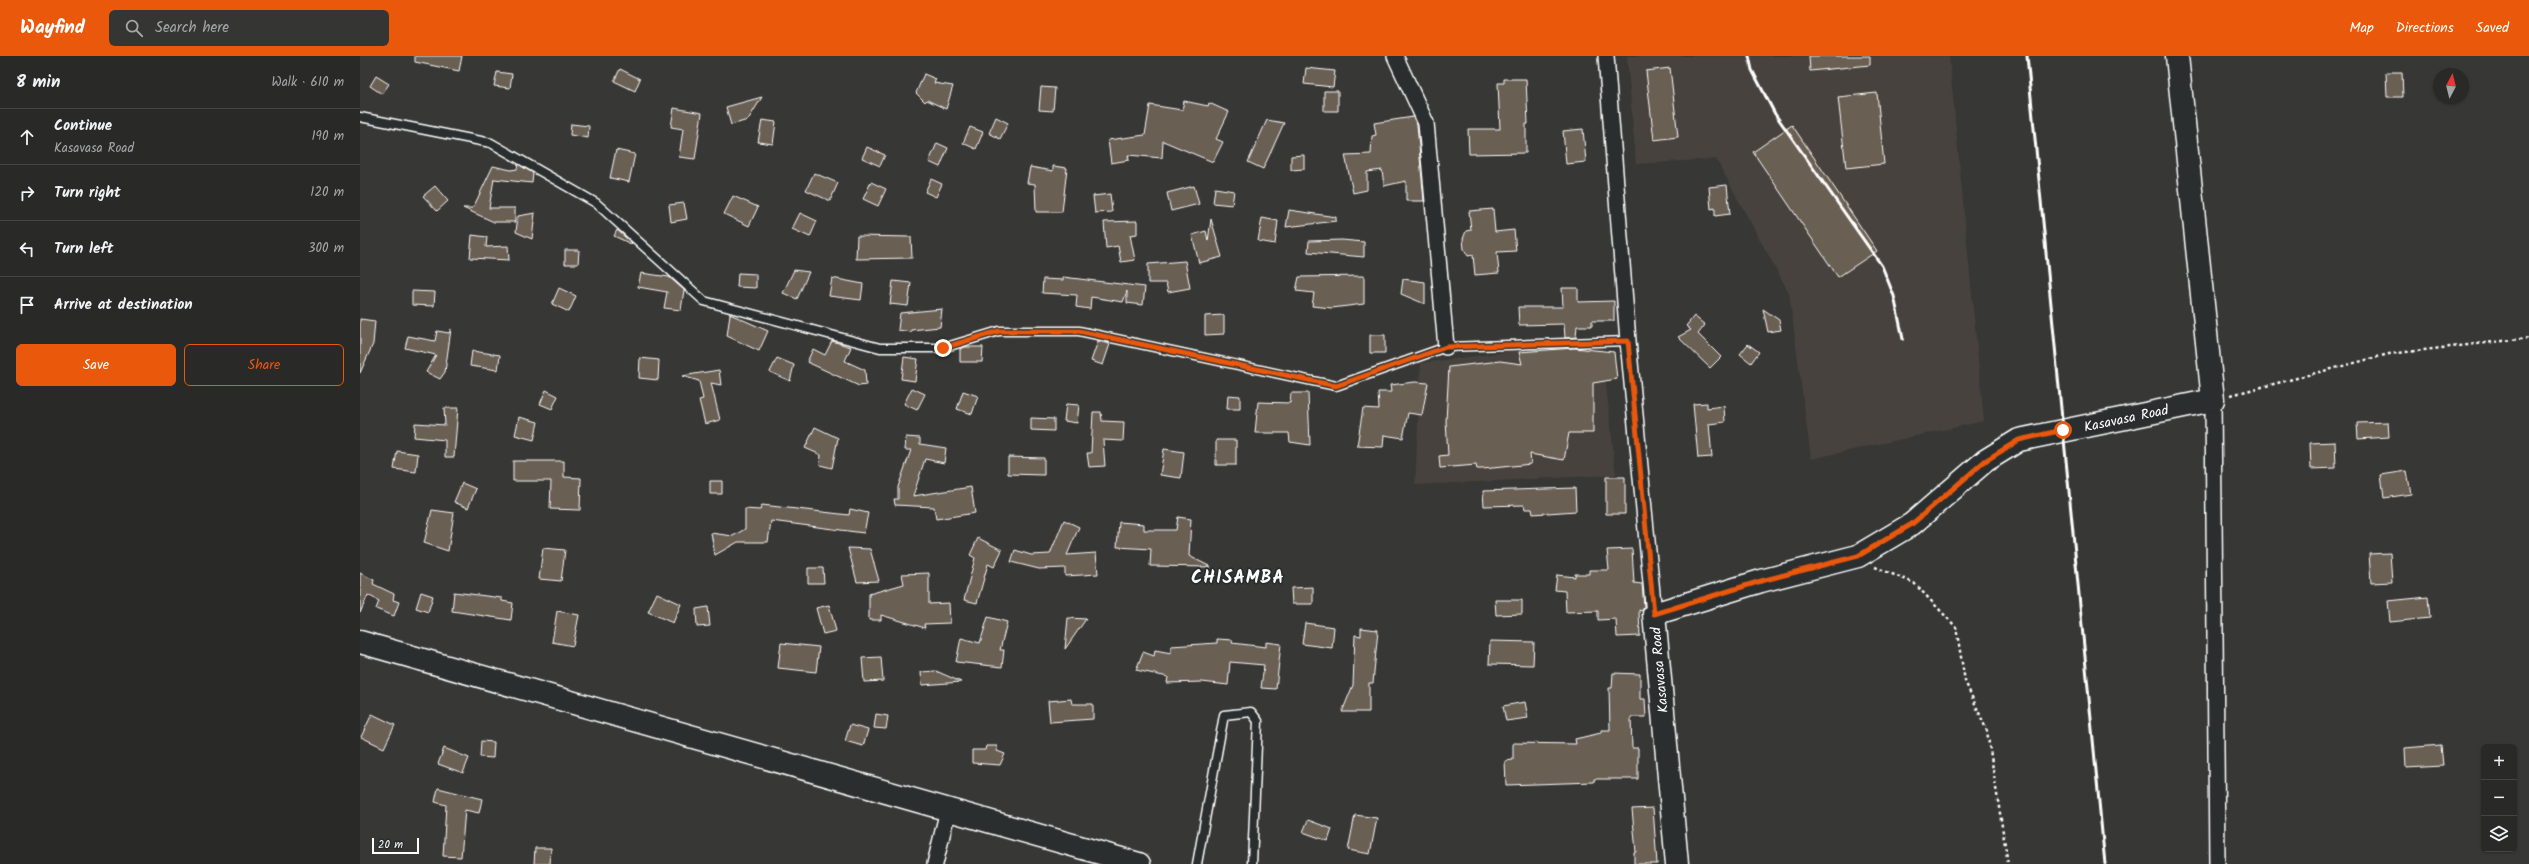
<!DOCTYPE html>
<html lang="en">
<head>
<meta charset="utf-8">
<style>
	body { margin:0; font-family:Kalam,sans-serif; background:#353534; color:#f1f3f6 }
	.controls { position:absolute; right:12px; bottom:12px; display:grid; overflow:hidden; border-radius:6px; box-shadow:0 1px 3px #0004 }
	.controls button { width:36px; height:36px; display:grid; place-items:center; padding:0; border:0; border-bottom:1px solid #454545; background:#292928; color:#f1f3f6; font:20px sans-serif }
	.compass { position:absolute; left:2073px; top:12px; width:36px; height:36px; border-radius:50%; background:#292928; box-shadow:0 1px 3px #0004; rotate:7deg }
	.scale { position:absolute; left:12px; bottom:10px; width:47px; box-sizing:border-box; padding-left:4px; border:2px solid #fff; border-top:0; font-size:11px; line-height:14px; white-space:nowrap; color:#fff; -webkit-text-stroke:3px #2a2d2e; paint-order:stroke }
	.stop { position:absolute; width:12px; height:12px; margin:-9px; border:3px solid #ea580c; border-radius:50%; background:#fff }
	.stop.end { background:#ea580c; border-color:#fff; box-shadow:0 1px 4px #0008 }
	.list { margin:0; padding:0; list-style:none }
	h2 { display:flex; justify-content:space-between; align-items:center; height:52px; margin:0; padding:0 16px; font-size:17px }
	h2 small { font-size:13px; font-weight:400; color:#a5a6a8 }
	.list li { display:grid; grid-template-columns:26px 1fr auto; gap:12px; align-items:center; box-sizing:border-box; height:56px; padding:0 16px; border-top:1px solid #454545 }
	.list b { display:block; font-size:15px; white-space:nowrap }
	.list p { margin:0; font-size:13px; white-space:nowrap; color:#a5a6a8 }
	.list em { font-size:13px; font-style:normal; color:#a5a6a8 }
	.actions { display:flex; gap:8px; padding:12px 16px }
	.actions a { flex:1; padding:9px 0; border:1px solid #ea580c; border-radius:6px; text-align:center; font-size:14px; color:#ea580c }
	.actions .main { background:#ea580c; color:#fff }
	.icon { flex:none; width:22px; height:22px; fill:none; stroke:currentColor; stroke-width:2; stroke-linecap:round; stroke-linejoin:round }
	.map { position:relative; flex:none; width:2169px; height:808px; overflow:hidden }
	header { display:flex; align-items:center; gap:24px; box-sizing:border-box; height:56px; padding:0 20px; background:#ea580c; color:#fff }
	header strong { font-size:19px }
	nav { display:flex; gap:22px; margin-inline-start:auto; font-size:14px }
	.search { width:280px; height:36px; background:#353534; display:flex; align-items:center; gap:10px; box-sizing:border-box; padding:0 14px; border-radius:6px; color:#a5a6a8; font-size:15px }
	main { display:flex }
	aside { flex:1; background:#292928 }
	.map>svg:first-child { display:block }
	.built { fill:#47433e }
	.building { fill:#6b5e52; stroke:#fff }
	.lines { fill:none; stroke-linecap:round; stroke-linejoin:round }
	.lane-casing { stroke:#fff; stroke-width:11 }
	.street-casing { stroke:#fff; stroke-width:18 }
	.secondary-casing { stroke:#fff; stroke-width:25 }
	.path { stroke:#fff; stroke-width:2.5; stroke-dasharray:3 3; stroke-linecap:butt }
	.lane { stroke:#2a2d2e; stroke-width:8 }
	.street { stroke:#2a2d2e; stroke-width:15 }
	.secondary { stroke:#2a2d2e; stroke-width:22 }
	.rail { stroke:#fff; stroke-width:3 }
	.route { stroke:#ea580c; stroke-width:5 }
	.labels { text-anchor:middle; stroke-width:3.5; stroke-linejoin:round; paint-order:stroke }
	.street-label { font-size:14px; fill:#fff; stroke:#2a2d2e }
	.district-label { font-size:18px; font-weight:bold; letter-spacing:1px; fill:#fff; stroke:#2a2d2e }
</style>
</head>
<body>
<header>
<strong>Wayfind</strong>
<div class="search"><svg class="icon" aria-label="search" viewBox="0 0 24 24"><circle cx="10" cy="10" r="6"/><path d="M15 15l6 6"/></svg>Search here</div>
<nav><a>Map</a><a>Directions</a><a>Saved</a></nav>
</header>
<main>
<aside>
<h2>8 min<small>Walk · 610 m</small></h2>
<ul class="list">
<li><svg class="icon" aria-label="ahead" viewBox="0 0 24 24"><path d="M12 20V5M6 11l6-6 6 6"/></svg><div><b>Continue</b><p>Kasavasa Road</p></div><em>190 m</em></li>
<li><svg class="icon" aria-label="right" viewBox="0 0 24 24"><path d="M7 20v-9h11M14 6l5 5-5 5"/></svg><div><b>Turn right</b></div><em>120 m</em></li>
<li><svg class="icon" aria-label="left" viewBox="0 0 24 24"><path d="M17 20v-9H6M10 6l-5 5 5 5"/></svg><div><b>Turn left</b></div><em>300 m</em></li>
<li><svg class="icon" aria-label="arrive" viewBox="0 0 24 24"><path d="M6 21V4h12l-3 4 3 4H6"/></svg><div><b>Arrive at destination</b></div></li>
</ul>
<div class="actions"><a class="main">Save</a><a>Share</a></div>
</aside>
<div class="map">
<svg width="2169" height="808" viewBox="0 0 2169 808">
	<rect width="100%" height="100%" fill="#373735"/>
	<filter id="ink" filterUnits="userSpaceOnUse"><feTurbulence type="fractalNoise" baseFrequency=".025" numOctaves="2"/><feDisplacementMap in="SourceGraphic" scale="8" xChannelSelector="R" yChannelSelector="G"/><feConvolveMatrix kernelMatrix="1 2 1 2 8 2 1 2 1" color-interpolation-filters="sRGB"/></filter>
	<g filter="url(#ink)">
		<path class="built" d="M 1267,0 L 1589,0 L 1624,365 L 1451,403 L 1429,237 L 1356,103 L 1276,108 Z
			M 1185,291 L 1242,292 L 1256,419 L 1055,429 L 1061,307 Z"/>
		<path class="building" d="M 55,0 L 102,0 L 99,15 L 55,6 Z
			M 1449,0 L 1510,0 L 1510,9 L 1450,15 Z
			M 946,12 L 975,15 L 973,31 L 944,28 Z
			M 1310,12 L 1318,81 L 1294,84 L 1286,15 Z
			M 260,13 L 280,23 L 275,35 L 254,25 Z
			M 137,16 L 152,18 L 150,32 L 134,30 Z
			M 2026,16 L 2042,16 L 2043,41 L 2027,41 Z
			M 564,18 L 576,23 L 574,27 L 593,30 L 586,53 L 567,44 L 565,46 L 556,37 Z
			M 16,20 L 29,28 L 22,38 L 10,30 Z
			M 1144,23 L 1166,23 L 1168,68 L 1166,68 L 1166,97 L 1109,98 L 1108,73 L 1140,73 L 1138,27 L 1144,27 Z
			M 681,31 L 695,32 L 693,55 L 679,54 Z
			M 964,35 L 978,35 L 978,55 L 964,55 Z
			M 1517,37 L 1524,108 L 1486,112 L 1478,41 Z
			M 402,41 L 388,64 L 371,69 L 366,51 Z
			M 824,45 L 848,50 L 849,47 L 869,56 L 856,83 L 863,86 L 853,106 L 803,85 L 802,102 L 768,99 L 769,104 L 751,107 L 748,84 L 785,79 L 790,49 L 822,54 Z
			M 314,52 L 342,57 L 335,103 L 319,101 L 323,73 L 311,71 Z
			M 636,61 L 648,67 L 640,83 L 629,77 Z
			M 1053,61 L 1057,69 L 1064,145 L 1046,145 L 1046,125 L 1024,130 L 1022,114 L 1007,116 L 1007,134 L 993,137 L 985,99 L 1011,98 L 1012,80 L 1016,79 L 1014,67 Z
			M 402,64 L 416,66 L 413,88 L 398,86 Z
			M 907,64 L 924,67 L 903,113 L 888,106 Z
			M 211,68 L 229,70 L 228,82 L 210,79 Z
			M 1432,69 L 1517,195 L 1478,221 L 1393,96 Z
			M 610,71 L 623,76 L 616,93 L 603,87 Z
			M 1223,73 L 1226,106 L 1206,108 L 1203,75 Z
			M 577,87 L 588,92 L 580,111 L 569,106 Z
			M 507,91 L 525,99 L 520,110 L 502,102 Z
			M 256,94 L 275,98 L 269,126 L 250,122 Z
			M 944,99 L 944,113 L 931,114 L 931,100 Z
			M 158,108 L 173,117 L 172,127 L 134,123 L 129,152 L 155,152 L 155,166 L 134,166 L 103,152 L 113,152 L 133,110 L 151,114 L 157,113 Z
			M 693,110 L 707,112 L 702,156 L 676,156 L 675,128 L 667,127 L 670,111 L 693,115 Z
			M 454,117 L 478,127 L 470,145 L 446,134 Z
			M 571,123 L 582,128 L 576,141 L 565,136 Z
			M 511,126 L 526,133 L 518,150 L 503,143 Z
			M 1367,129 L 1370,158 L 1355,160 L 1355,152 L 1351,153 L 1349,131 Z
			M 75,130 L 88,145 L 77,155 L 63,140 Z
			M 834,130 L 839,148 L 811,155 L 807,137 Z
			M 855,132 L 874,135 L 872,149 L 853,147 Z
			M 750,138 L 752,156 L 735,157 L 733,140 Z
			M 373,140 L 398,151 L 389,170 L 364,158 Z
			M 324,147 L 327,163 L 311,166 L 309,149 Z
			M 1133,153 L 1135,176 L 1154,174 L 1156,195 L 1137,196 L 1139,217 L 1115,219 L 1113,199 L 1108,200 L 1104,193 L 1103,183 L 1106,175 L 1111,174 L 1109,155 Z
			M 929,154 L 976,161 L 976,165 L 926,171 Z
			M 175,157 L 172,183 L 156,176 L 158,160 Z
			M 440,157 L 457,165 L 450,181 L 432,173 Z
			M 902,162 L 918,165 L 915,188 L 898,185 Z
			M 851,163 L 862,201 L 839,207 L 832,179 L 846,175 L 848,185 Z
			M 777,165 L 777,178 L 770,179 L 775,204 L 761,206 L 758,190 L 746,192 L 744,166 Z
			M 257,174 L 272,187 L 271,188 L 254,180 Z
			M 112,179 L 127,181 L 126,191 L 148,190 L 149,204 L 110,202 Z
			M 497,180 L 551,181 L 552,202 L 496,203 Z
			M 982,184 L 1004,186 L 1004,201 L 948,196 L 949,185 Z
			M 205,194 L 219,194 L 218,208 L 205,208 Z
			M 825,205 L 830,232 L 808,236 L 806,227 L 788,227 L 788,208 Z
			M 434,214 L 449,216 L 437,243 L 423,237 Z
			M 281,217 L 309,221 L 324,234 L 321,254 L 304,252 L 307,236 L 278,231 Z
			M 378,217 L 396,218 L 396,232 L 377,231 Z
			M 1004,220 L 1004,248 L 972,252 L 952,250 L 954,237 L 936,235 L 939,221 Z
			M 703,221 L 785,231 L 783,249 L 767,247 L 767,235 L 763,246 L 731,241 L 730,253 L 716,251 L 717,239 L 682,237 L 683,223 L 703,224 Z
			M 472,222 L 503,228 L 501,244 L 469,240 Z
			M 1043,223 L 1065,226 L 1065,248 L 1041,238 Z
			M 533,225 L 551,227 L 548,250 L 530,248 Z
			M 199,232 L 216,240 L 209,256 L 192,248 Z
			M 1202,232 L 1218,232 L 1218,246 L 1254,245 L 1254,265 L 1232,265 L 1232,270 L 1217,270 L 1216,281 L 1205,282 L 1204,268 L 1159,269 L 1158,251 L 1203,251 Z
			M 52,235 L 75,236 L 74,250 L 52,249 Z
			M 582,253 L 580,271 L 551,274 L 551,276 L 538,274 L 540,257 Z
			M 1403,253 L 1419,264 L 1421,274 L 1408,276 Z
			M 370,258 L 408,275 L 399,295 L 367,280 Z
			M 864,259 L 864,278 L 845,279 L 845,260 Z
			M 1334,260 L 1345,269 L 1338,278 L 1361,301 L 1350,312 L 1318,281 L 1331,274 L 1326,270 Z
			M 0,263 L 15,265 L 13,288 L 0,317 Z
			M 91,273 L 85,316 L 80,323 L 66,316 L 76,299 L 45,292 L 48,280 L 75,285 L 77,275 L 89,277 Z
			M 1010,279 L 1025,279 L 1025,297 L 1010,297 Z
			M 472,285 L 491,291 L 485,305 L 505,314 L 506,329 L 499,330 L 447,306 L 453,293 L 465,299 Z
			M 738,285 L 750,288 L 743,309 L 731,305 Z
			M 1388,288 L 1399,296 L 1391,307 L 1380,298 Z
			M 605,291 L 623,291 L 622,306 L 600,306 L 600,293 Z
			M 1214,292 L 1254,296 L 1257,323 L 1233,327 L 1233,377 L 1209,377 L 1204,404 L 1170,398 L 1171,408 L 1123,413 L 1117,413 L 1116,409 L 1080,412 L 1079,400 L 1088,399 L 1086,365 L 1089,311 L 1140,305 L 1162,308 L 1159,296 Z
			M 112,295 L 140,299 L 138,314 L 110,310 Z
			M 544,301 L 558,303 L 555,325 L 541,323 Z
			M 280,302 L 299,304 L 298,324 L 279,322 Z
			M 417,302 L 434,309 L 430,325 L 410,316 Z
			M 359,314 L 361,329 L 351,327 L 360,364 L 345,368 L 339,344 L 343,343 L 339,325 L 322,320 Z
			M 1055,326 L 1068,327 L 1062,359 L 1048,357 L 1043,382 L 1024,379 L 1023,391 L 997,390 L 1003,352 L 1019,353 L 1018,336 L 1031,336 L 1030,329 Z
			M 552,332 L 565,338 L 557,354 L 544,348 Z
			M 186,334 L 198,340 L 192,353 L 180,348 Z
			M 603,335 L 618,340 L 612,358 L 597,353 Z
			M 931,337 L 948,337 L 950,389 L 930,386 L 929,377 L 895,377 L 898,346 L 930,347 Z
			M 868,339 L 880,340 L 880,353 L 867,353 Z
			M 1347,347 L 1347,352 L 1364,350 L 1365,366 L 1349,368 L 1352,401 L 1338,402 L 1333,348 Z
			M 706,348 L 719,349 L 717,367 L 704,365 Z
			M 84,352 L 98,352 L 94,401 L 85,401 L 85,384 L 54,381 L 55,367 L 85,369 Z
			M 733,356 L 741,356 L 742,365 L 764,366 L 763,385 L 743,384 L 745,410 L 729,411 L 727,397 L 731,397 Z
			M 159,361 L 178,366 L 174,384 L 155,379 Z
			M 671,362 L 694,363 L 694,375 L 671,374 Z
			M 2028,366 L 2029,381 L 1998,383 L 1997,367 Z
			M 455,371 L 478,382 L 472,412 L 460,409 L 461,399 L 445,392 Z
			M 546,381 L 560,382 L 560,388 L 586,392 L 584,407 L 565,403 L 553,440 L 611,431 L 615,457 L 576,463 L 574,451 L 535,449 L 534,443 L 538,443 L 538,431 L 551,394 L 545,394 Z
			M 856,384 L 876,384 L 876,409 L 856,409 Z
			M 1975,386 L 1976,412 L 1951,413 L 1950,387 Z
			M 804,393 L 824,396 L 821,422 L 800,419 Z
			M 37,395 L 58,398 L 56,416 L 34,413 Z
			M 648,401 L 684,402 L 684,419 L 648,418 Z
			M 153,405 L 204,405 L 204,421 L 221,422 L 220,454 L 190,453 L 191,425 L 153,425 Z
			M 2047,415 L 2051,438 L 2024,442 L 2021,419 Z
			M 1246,421 L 1265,421 L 1265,458 L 1246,458 Z
			M 350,425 L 362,425 L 362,438 L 350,438 Z
			M 102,427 L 116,433 L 108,452 L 94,446 Z
			M 1215,432 L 1216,455 L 1173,458 L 1172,453 L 1165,453 L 1164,449 L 1124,450 L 1123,435 Z
			M 402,449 L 489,459 L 490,453 L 508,457 L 504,477 L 411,465 L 408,486 L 378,486 L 355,499 L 351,477 L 373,480 L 385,473 L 385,453 L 400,454 Z
			M 72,454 L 94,457 L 88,495 L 64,487 Z
			M 818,461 L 831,463 L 829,500 L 851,511 L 790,510 L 791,493 L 757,491 L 759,466 L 784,468 L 784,474 L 816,474 Z
			M 704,464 L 719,471 L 707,499 L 736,497 L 738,518 L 705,520 L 705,512 L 679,513 L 651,506 L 655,494 L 671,499 L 690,498 Z
			M 618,482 L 642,494 L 634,511 L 628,508 L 617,547 L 604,544 L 615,502 L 610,499 Z
			M 183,492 L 205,494 L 201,525 L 179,523 Z
			M 488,492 L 510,493 L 519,525 L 497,526 Z
			M 1272,493 L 1274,527 L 1282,528 L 1284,551 L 1282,555 L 1279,554 L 1280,580 L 1257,581 L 1256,563 L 1238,564 L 1238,555 L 1206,556 L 1205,535 L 1195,534 L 1197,519 L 1215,521 L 1215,518 L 1229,518 L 1229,514 L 1249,514 L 1247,494 Z
			M 2030,497 L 2032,526 L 2011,527 L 2009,498 Z
			M 448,512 L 463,512 L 464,527 L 448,527 Z
			M 0,517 L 14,524 L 13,528 L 34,538 L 33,544 L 39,546 L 34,560 L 16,553 L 19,545 L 8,539 L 0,557 Z
			M 569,517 L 569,548 L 589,547 L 590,567 L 564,568 L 565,572 L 521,559 L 521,564 L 509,564 L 509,538 L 544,528 L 542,518 Z
			M 953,531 L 953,548 L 932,548 L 931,532 Z
			M 61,536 L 73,540 L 68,556 L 56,552 Z
			M 94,536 L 142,542 L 142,545 L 153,547 L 151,564 L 92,555 Z
			M 297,537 L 321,548 L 313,567 L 288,556 Z
			M 2068,541 L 2070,562 L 2030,566 L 2028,545 Z
			M 1135,544 L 1162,544 L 1162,558 L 1136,559 Z
			M 469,549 L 476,575 L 463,578 L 456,552 Z
			M 348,551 L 350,570 L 337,571 L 336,553 Z
			M 197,555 L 219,559 L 213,590 L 192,586 Z
			M 628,561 L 647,566 L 640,594 L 644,594 L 642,611 L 596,606 L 601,582 L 620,587 Z
			M 708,562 L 726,563 L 705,593 Z
			M 945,567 L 974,571 L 972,592 L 942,588 Z
			M 1001,572 L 1018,574 L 1013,627 L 1009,627 L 1009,656 L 982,656 L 993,629 L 995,579 L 1001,580 Z
			M 857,583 L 873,584 L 872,587 L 906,591 L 906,586 L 921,588 L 916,633 L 901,632 L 904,609 L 870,606 L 868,629 L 842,626 L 807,627 L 808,621 L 776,614 L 783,596 L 794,600 L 795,594 L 811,597 L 811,590 L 857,587 Z
			M 1130,585 L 1174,586 L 1173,609 L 1129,608 Z
			M 421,587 L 459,591 L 456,616 L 418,612 Z
			M 521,601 L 523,625 L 504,626 L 502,602 Z
			M 576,615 L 601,626 L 562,629 L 561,616 Z
			M 1253,617 L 1280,618 L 1280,643 L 1285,643 L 1286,661 L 1271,661 L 1272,692 L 1278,692 L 1278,723 L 1234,723 L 1234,726 L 1146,729 L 1145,705 L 1153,704 L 1153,687 L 1216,688 L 1215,683 L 1241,677 L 1241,674 L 1250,674 L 1249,632 L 1252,632 Z
			M 711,643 L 712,648 L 733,648 L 733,663 L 690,666 L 688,645 Z
			M 1165,646 L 1168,662 L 1146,665 L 1143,650 Z
			M 12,658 L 35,669 L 24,692 L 1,681 Z
			M 516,658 L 528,660 L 526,673 L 514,672 Z
			M 490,669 L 508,674 L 503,690 L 485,685 Z
			M 121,685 L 134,686 L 133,702 L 120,701 Z
			M 2081,689 L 2083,710 L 2046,712 L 2045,692 Z
			M 626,690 L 637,690 L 637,695 L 645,698 L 640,709 L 612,707 L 612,694 L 625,694 Z
			M 84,692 L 109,702 L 103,717 L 78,708 Z
			M 78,732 L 122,743 L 119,757 L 105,754 L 101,801 L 83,800 L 86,749 L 75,746 Z
			M 1293,752 L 1297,808 L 1274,808 L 1274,796 L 1276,796 L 1272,753 Z
			M 995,759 L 1017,762 L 1010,798 L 988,794 Z
			M 948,764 L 972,773 L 968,785 L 943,776 Z
			M 175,792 L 191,792 L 190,808 L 174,808 Z"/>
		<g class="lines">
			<g class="lane-casing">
				<path id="lane" d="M 0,61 L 131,87 L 236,147 L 344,245 L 520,292 L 583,292 L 639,275 L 719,275 L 976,330 L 1086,291 L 1268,285
					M 837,808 L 864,659 L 891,656 L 898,665 L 892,808"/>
			</g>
			<g class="street-casing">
				<path id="street" d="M 1035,0 L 1066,67 L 1086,291
					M 1246,0 L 1268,285 L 1294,558
					M 1853,344 L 1857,808
					M 575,808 L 588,754"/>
			</g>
			<g class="secondary-casing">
				<path id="secondary" d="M 0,586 L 779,808
					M 1317,808 L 1294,558 L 1401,525 L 1498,500 L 1552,468 L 1625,405 L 1659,384 L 1853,344 L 1817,0"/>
			</g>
			<path class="path" d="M 1871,339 L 2029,298 L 2169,282
				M 1515,511 L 1554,527 L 1596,571 L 1605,625 L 1627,675 L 1648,808"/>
			<use href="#lane" class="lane"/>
			<use href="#street" class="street"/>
			<use href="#secondary" class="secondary"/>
			<path class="rail" d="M 1389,0 L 1392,14 L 1415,58 L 1522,210 L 1534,240 L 1543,283
				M 1667,0 L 1745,808"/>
		</g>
	</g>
	<g class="lines" filter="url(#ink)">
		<path class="route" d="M 583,292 L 639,275 L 719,275 L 976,330 L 1086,291 L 1268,285 L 1294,558 L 1401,525 L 1498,500 L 1552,468 L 1625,405 L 1659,384 L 1703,374"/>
	</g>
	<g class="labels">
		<g class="street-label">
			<text transform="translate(1766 362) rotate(-12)" y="5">Kasavasa Road</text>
			<text transform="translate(1299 614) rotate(-95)" y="5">Kasavasa Road</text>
		</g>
		<g class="district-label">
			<text x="878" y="527">CHISAMBA</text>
		</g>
	</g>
</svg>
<div class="controls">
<button>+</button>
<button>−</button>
<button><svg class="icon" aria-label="layers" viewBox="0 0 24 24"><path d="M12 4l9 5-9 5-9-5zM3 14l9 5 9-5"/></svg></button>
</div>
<svg class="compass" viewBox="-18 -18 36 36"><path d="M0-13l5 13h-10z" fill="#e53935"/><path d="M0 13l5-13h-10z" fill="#a5a6a8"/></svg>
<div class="scale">20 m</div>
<div class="stop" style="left:1703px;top:374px"></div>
<div class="stop end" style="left:583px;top:292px"></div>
</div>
</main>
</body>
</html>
